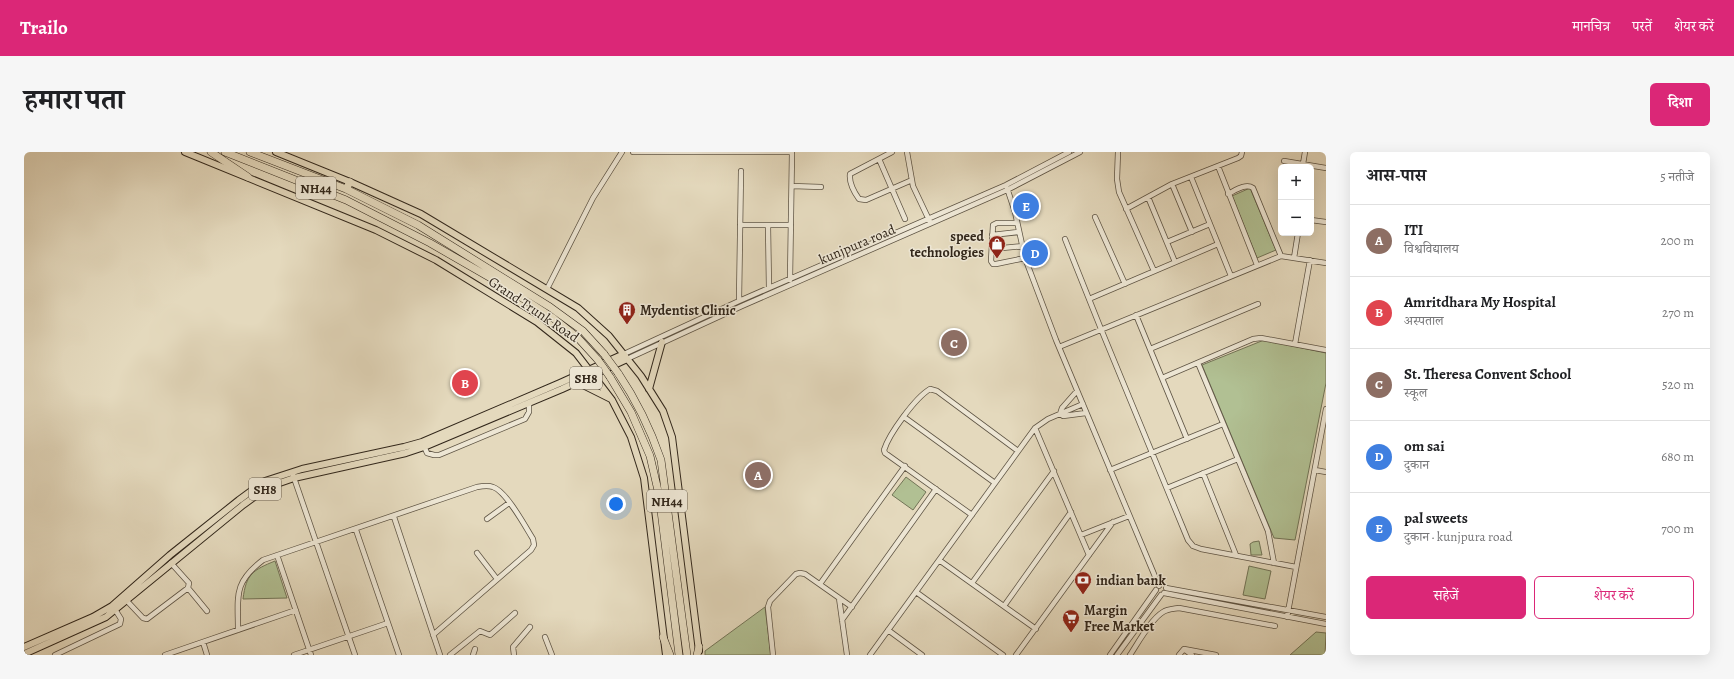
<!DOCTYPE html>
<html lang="hi">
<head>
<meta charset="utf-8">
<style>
	body { margin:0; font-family:Alegreya,"Noto Serif Devanagari",serif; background:#f6f6f6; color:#202124 }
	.controls { position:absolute; right:12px; top:12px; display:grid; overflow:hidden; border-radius:6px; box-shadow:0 4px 16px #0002 }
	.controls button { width:36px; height:36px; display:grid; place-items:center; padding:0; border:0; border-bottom:1px solid #e0e0e0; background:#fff; color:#202124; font:20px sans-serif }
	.you { position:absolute; left:592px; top:352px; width:14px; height:14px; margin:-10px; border:3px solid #fff; border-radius:50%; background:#1a73e8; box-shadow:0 0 0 6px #1a73e833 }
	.badge { display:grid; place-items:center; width:26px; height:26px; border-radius:50%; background:#db2777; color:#fff; font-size:13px; font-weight:700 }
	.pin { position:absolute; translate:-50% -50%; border:2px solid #fff; box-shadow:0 1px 4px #0006 }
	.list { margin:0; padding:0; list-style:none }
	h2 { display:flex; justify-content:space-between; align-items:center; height:52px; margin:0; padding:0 16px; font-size:17px }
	h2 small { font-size:13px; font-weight:400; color:#757577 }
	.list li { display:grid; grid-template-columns:26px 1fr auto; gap:12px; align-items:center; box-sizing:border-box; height:72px; padding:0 16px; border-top:1px solid #e0e0e0 }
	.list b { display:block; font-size:15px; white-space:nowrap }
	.list p { margin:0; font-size:13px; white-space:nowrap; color:#757577 }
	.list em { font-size:13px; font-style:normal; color:#757577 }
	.actions { display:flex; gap:8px; padding:12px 16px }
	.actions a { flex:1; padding:9px 0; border:1px solid #db2777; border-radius:6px; text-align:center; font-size:14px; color:#db2777 }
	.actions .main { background:#db2777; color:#fff }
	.map { position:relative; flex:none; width:1302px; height:503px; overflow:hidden; border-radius:6px }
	header { display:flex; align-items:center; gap:24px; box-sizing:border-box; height:56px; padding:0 20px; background:#db2777; color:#fff }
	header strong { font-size:19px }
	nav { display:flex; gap:22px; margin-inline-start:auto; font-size:14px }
	.intro { display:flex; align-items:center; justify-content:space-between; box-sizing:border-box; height:96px; padding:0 24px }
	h1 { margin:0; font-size:28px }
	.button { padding:10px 18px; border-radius:6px; background:#db2777; color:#fff; font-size:14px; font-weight:700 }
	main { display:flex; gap:24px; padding:0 24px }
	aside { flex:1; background:#fff; border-radius:6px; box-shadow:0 4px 16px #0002 }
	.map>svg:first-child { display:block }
	.green { fill:#b1c093; stroke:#727457 }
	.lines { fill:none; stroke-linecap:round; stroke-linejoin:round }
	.minor-casing { stroke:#5e5444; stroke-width:6 }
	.major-casing { stroke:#32271b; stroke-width:8 }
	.highway-casing { stroke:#32271b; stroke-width:8 }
	.minor { stroke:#ede6d4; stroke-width:4.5 }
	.major { stroke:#e4d9bd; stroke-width:6 }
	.highway { stroke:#e4d9bd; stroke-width:7 }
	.highway-bridge-casing { stroke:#32271b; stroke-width:8; stroke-linecap:butt }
	.highway-bridge { stroke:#e4d9bd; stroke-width:7 }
	.labels { text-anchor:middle; stroke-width:3; stroke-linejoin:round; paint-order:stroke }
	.shield { fill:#ede6d4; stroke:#6a6052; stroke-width:1 }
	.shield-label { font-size:13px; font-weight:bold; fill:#32271b }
	.poi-label { font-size:14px; font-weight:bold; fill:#32271b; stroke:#ede6d4; text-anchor:start }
	.street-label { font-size:14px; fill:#32271b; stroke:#ede6d4 }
</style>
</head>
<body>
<header>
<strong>Trailo</strong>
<nav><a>मानचित्र</a><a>परतें</a><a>शेयर करें</a></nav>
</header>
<div class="intro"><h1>हमारा पता</h1><a class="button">दिशा</a></div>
<main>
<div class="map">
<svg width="1302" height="503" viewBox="0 0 1302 503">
	<rect width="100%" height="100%" fill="#e4d9bd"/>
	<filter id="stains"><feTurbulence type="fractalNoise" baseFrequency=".005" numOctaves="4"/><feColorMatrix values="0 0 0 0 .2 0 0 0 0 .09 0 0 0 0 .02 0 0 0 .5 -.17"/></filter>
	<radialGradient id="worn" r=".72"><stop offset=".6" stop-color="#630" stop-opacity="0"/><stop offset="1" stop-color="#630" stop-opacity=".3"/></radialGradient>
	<path class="green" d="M 1226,36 L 1252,98 L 1233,106 L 1208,44 Z
		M 1240,188 L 1302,201 L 1302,231 L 1271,388 L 1250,386 L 1178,213 Z
		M 882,325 L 902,340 L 889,358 L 868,343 Z
		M 1235,389 L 1238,403 L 1227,403 L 1226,392 L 1229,390 Z
		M 251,409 L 263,446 L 219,447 C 222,422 229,418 251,409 Z
		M 1225,414 L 1247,419 L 1241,447 L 1219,443 Z
		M 741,455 L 747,503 L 681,503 L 681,499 Z
		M 1292,480 L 1302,481 L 1301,503 L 1266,503 Z"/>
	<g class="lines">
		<g class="minor-casing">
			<path id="minor" d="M 609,0 L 768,0
				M 868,0 L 826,22 C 825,30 830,40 835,47 L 842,48 L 888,28
				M 883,0 L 889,34 L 906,70
				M 1094,0 L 1093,27 L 1095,40 L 1130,119
				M 855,7 L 881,67
				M 1260,9 L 1302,16
				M 1279,12 L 1281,0
				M 1194,14 L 1233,113
				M 1167,25 L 1207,124
				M 1148,32 L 1168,80
				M 768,34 L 797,35
				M 983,36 L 991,60 L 1001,106 L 1032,188 L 1135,434
				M 1204,42 C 1212,38 1222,31 1229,36 L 1257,104
				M 1124,45 L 1151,110
				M 1102,57 L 1148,32 L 1214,6 L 1217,4 L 1218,0
				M 1071,65 L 1101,132
				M 1287,68 L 1302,70
				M 993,71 L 973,71 L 969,73 L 967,109 L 969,112 L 972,112 L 1001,106
				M 716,73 L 767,73
				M 744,73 L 745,136
				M 968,83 L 995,80
				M 1041,87 L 1077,177 L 1164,388 L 1169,394 L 1177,397 L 1272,415
				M 1143,90 L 1186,72
				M 968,97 L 999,94
				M 1270,106 L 1274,81
				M 766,128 L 768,0
				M 523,137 L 569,46 L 598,0
				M 1065,147 L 1194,92
				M 715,149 L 717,19
				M 1112,163 L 1163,287
				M 1271,192 L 1286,108
				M 1035,195 L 1257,104 L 1302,111
				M 1126,197 L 1234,152
				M 600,202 L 715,149 L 982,33 L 1045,0
				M 603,207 L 718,154 L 983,38 L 1056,0
				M 1174,211 L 1244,379 L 1250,411
				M 1138,226 L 1229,187 L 1237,186 L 1302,198
				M 1053,239 L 1038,256 L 1036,262 L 1039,264 L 1062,261
				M 880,265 L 971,331
				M 1011,276 L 1065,403
				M 399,292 L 403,301 L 410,303 L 415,303 L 501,267 L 505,260 L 505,251
				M 1086,318 L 1199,272
				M 1291,318 L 1302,320
				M 1179,321 L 1212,403
				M 269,323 L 331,503
				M 1143,336 L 1214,307
				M 948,363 L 861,301 L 860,298 C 865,282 891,246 906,237 L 913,239 L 994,299
				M 370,365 L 416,503
				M 463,367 L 485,351
				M 332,378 L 375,503
				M 1057,383 L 1105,364
				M 453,401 L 473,427
				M 253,403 L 287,503
				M 915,408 L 1012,477
				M 147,411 L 165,431 L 164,436
				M 948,431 L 1030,319
				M 796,432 L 881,314
				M 1142,436 L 1302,465
				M 892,440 L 979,503
				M 1140,441 L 1302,472
				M 815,446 L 823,503
				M 103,449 L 119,466 L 123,467 L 164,436 L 183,459
				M 980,454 L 1047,360
				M 1263,465 L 1302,257
				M 818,468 L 912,337
				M 214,478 C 214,444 209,431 239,408 L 453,335 C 458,334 464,333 469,335 C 482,339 501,374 509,387 L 510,393 L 507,398 L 409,483
				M 864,478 L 898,503
				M 521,485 L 528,503
				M 179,490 L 183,503
				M 1161,498 L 1168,503
				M 31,503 L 96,472 L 97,467 L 92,459
				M 141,503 L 272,458
				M 270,503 L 364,471
				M 426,503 L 456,479 L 466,483 L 491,461
				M 449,503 L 451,497
				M 490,503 L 489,495 L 506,475
				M 749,503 L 744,455 L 746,449 L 772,422 L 776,421 L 781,422 L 828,455
				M 846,503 L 1011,276 L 1024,267 L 1059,252
				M 992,503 L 1089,370
				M 1086,503 L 1132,438
				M 1093,503 L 1137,443
				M 1106,503 C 1114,491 1127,467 1139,460 C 1144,457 1149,457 1155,456 L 1251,474
				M 1155,503 L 1160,497 L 1192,503"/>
		</g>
		<g class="major-casing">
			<path id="major" d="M 161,0 L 352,78 L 412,108 L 513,170 L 552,201 L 588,248 L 607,285 L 620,326 L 642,503
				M 252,0 L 326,30 L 397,62 L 554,156 L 585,184 L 617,224 L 639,259 L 648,285 L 675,499
				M 553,230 L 587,247
				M 625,237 L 638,190
				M 0,495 L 69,465 L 88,454 L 146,403 L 215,348 L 241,329 L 278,317 L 380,295 L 398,290 L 536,231 L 600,202
				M 0,502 L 82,465 L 219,353 L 244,335 L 270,326 L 382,301 L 400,295 L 538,237 L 603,207"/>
		</g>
		<g class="highway-casing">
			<path id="highway" d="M 187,0 L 224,25
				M 201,0 L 322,48 L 406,91 L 472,129 L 529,166 L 554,186 L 574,208
				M 226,0 L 322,37 L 394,73 L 526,155 L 559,179 L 580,202
				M 322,37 L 326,30
				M 594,221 C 613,249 626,276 637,308 L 663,503
				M 586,225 L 607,260 L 626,304 L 635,343 L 655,503
				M 639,485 L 646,503
				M 673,503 L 675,495"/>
		</g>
		<use href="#minor" class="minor"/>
		<use href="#major" class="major"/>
		<use href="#highway" class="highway"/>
		<g class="highway-bridge-casing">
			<path id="highway-bridge" d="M 580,202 L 594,221
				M 574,208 L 586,225"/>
		</g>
		<use href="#highway-bridge" class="highway-bridge"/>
	</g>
	<defs>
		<g id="shop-pin" transform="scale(0.9)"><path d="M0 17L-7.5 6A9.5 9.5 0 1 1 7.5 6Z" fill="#8f2418" stroke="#ede6d4"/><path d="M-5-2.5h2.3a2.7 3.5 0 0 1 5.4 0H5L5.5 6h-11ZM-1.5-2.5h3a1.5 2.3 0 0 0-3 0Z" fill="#fff"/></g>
		<g id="building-pin" transform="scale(0.9)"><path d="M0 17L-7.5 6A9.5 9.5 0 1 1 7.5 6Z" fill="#8f2418" stroke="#ede6d4"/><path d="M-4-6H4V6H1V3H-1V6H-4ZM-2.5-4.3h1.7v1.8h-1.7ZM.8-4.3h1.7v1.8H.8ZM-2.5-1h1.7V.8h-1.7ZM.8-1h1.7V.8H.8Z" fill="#fff"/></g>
		<g id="bank-pin" transform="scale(0.9)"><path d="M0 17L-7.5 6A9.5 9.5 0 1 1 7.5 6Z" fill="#8f2418" stroke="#ede6d4"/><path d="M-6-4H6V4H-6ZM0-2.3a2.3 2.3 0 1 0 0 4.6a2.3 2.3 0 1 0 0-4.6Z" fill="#fff"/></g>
		<g id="supermarket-pin" transform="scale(0.9)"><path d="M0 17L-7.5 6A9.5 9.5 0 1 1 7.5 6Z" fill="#8f2418" stroke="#ede6d4"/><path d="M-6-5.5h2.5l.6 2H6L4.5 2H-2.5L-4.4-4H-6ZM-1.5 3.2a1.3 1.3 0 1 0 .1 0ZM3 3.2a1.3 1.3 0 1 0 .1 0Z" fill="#fff"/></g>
	</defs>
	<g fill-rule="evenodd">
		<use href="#shop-pin" x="973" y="92"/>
		<use href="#building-pin" x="603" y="158"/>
		<use href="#bank-pin" x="1059" y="428"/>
		<use href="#supermarket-pin" x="1047" y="466"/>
	</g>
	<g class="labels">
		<g class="shield">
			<rect x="272" y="25" width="40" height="22" rx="3"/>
			<rect x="546" y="215" width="32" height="22" rx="3"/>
			<rect x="225" y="326" width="32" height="22" rx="3"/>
			<rect x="623" y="338" width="40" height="22" rx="3"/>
		</g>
		<g class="shield-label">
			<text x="292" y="41">NH44</text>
			<text x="562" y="231">SH8</text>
			<text x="241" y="342">SH8</text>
			<text x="643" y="354">NH44</text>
		</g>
		<g class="poi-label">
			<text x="960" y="89" text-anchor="end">speed<tspan x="960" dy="16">technologies</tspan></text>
			<text x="616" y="163">Mydentist Clinic</text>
			<text x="1072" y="433">indian bank</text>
			<text x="1060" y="463">Margin<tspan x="1060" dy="16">Free Market</tspan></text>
		</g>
		<g class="street-label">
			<text transform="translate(833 92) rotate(-23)" y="5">kunjpura road</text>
			<text transform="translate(510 157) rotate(34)" y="5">Grand Trunk Road</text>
		</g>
	</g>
	<rect width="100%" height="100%" filter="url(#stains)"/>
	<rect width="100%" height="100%" fill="url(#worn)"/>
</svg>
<div class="controls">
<button>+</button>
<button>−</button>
</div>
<div class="you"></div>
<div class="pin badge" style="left:734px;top:323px;background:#8d6e63">A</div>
<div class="pin badge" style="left:441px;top:231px;background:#e0444e">B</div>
<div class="pin badge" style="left:930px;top:191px;background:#8d6e63">C</div>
<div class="pin badge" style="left:1011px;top:101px;background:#3f7fe0">D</div>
<div class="pin badge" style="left:1002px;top:54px;background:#3f7fe0">E</div>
</div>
<aside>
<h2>आस-पास<small>5 नतीजे</small></h2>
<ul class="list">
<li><span class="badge" style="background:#8d6e63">A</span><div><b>ITI</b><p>विश्वविद्यालय</p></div><em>200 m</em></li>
<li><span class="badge" style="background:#e0444e">B</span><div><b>Amritdhara My Hospital</b><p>अस्पताल</p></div><em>270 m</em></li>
<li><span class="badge" style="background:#8d6e63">C</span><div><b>St. Theresa Convent School</b><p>स्कूल</p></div><em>520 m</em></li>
<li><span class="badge" style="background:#3f7fe0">D</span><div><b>om sai</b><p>दुकान</p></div><em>680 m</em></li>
<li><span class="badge" style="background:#3f7fe0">E</span><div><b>pal sweets</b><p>दुकान · kunjpura road</p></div><em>700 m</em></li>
</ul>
<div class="actions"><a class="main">सहेजें</a><a>शेयर करें</a></div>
</aside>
</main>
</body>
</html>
